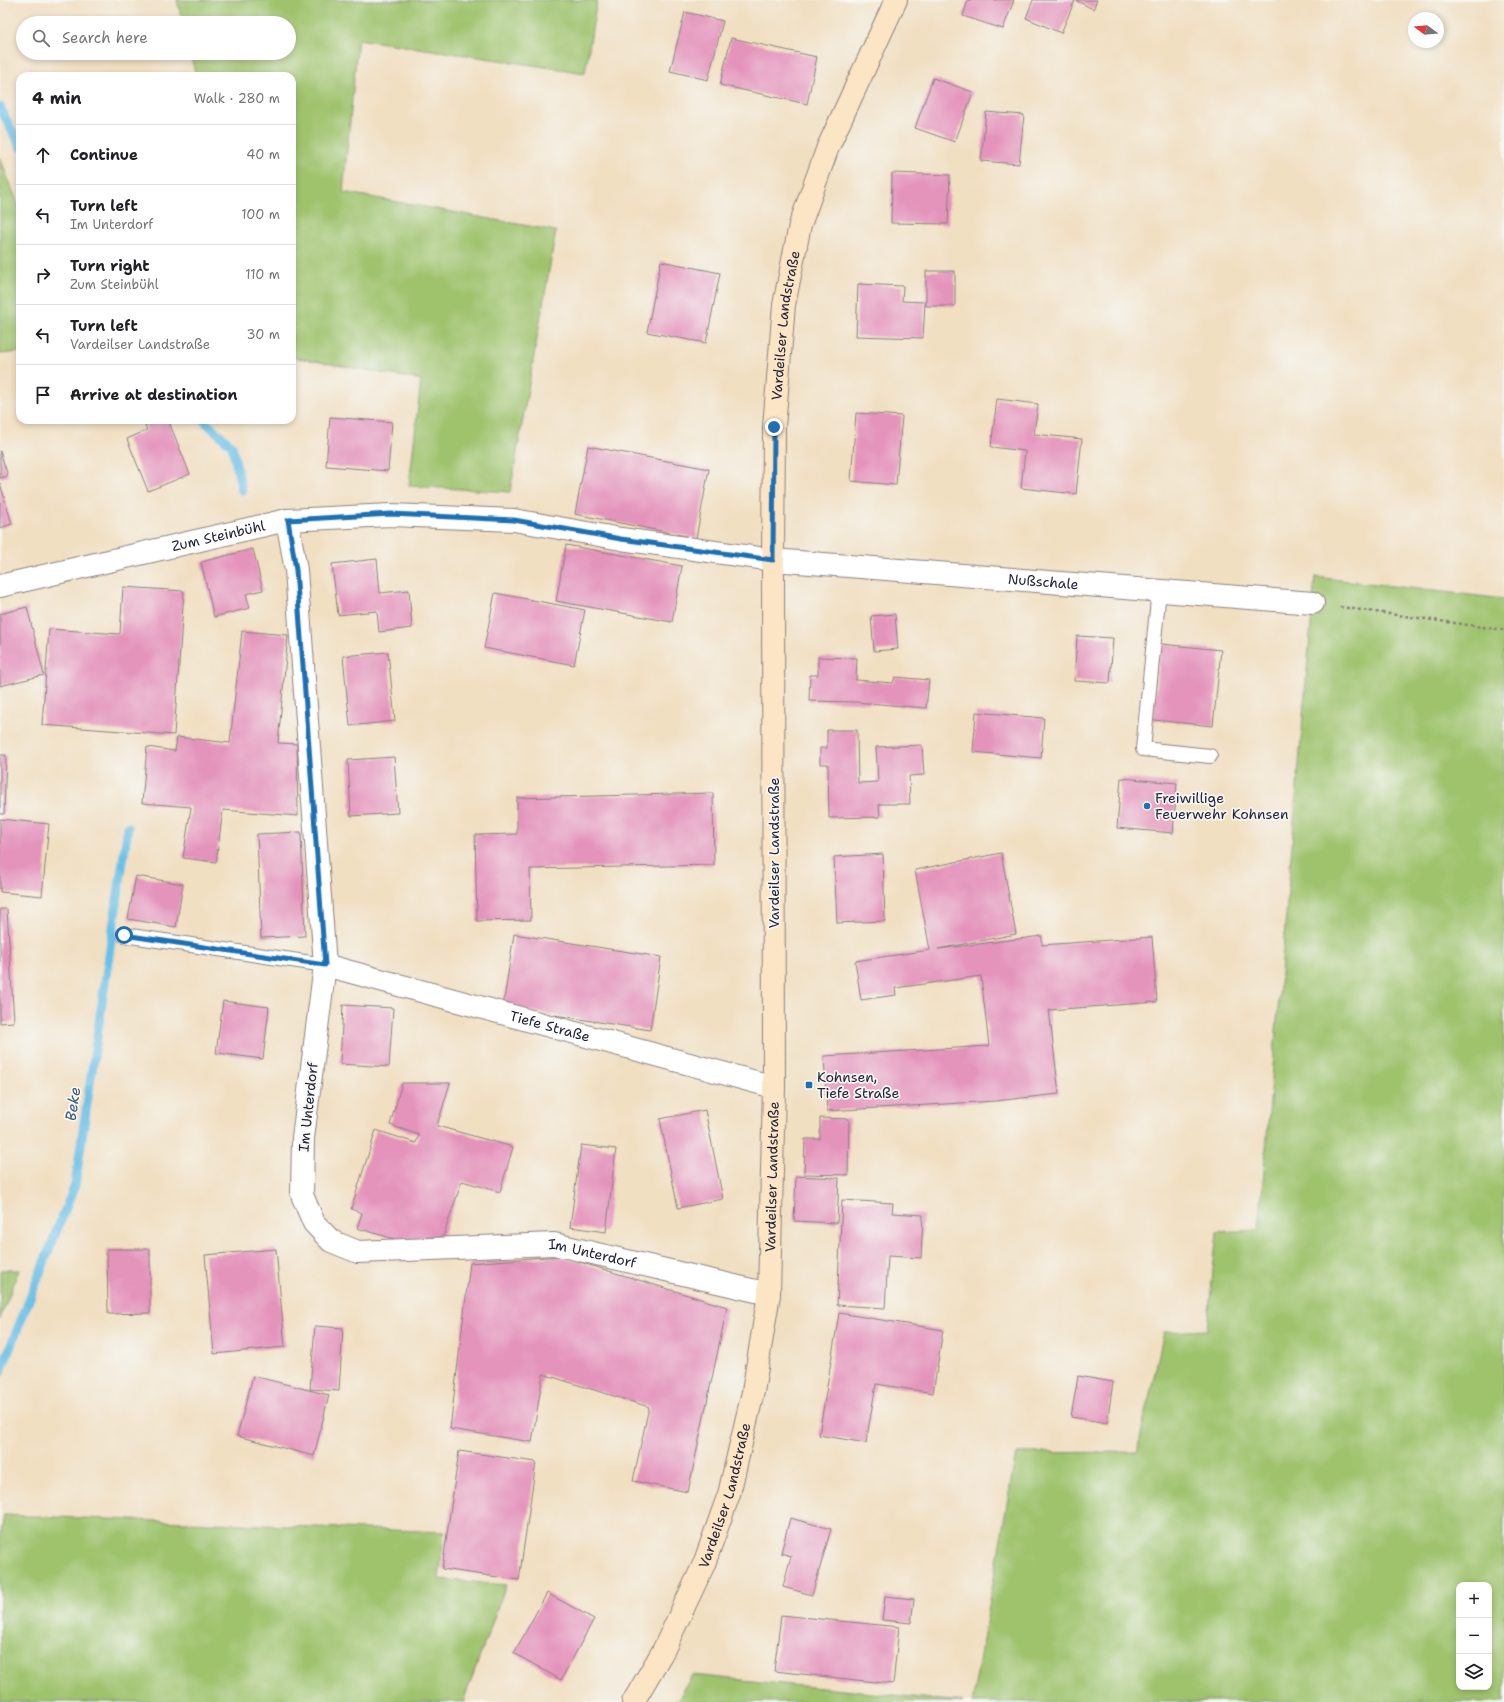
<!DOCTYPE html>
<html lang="en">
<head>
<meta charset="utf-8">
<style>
	body { margin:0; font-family:"Shantell Sans",sans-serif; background:#f6f6f6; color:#202124 }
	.controls { position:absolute; right:12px; bottom:12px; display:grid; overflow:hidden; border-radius:8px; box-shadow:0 2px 6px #0003 }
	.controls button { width:36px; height:36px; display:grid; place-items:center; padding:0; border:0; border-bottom:1px solid #e0e0e0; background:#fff; color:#202124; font:20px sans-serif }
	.compass { position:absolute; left:1408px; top:12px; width:36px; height:36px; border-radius:50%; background:#fff; box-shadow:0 2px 6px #0003; rotate:286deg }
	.stop { position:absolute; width:12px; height:12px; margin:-9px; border:3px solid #1f6fb2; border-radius:50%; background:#fff }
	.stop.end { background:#1f6fb2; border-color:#fff; box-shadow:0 1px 4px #0008 }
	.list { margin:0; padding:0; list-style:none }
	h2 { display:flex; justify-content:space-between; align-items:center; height:52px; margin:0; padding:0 16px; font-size:17px }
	h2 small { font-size:13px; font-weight:400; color:#757577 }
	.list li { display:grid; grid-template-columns:26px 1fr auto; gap:12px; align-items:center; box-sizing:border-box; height:60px; padding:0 16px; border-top:1px solid #e0e0e0 }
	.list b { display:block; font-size:15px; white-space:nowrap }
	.list p { margin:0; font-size:13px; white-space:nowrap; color:#757577 }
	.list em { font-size:13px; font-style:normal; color:#757577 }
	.icon { flex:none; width:22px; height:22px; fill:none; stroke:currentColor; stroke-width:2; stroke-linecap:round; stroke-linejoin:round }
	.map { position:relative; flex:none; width:1504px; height:1702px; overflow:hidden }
	.search { position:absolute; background:#fff; box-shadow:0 2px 6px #0003; left:16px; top:16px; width:280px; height:44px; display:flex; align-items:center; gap:10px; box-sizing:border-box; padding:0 14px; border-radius:22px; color:#757577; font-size:15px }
	.panel { position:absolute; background:#fff; box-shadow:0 2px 6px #0003; left:16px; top:72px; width:280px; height:352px; border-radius:12px }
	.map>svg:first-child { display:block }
	.green { fill:#9fc36d; stroke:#607254; fill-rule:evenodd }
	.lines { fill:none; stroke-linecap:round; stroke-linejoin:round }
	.stream { stroke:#6bc0e7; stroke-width:9 }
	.building { fill:#e493bb }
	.lane-casing { stroke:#8a807e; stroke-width:16 }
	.street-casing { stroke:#8a807e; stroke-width:24 }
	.secondary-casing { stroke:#8a807e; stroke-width:24 }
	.path { stroke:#8a807e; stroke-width:2.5; stroke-dasharray:3 3; stroke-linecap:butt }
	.lane { stroke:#fff; stroke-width:14 }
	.street { stroke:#fff; stroke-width:22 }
	.secondary { stroke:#fce5c4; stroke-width:22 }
	.route { stroke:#1f6fb2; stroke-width:5 }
	.poi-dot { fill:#1f6fb2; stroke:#f6f6f2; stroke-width:1.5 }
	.labels { text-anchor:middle; stroke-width:3.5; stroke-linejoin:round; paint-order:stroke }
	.street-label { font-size:14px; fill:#22223b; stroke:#f6f6f2 }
	.poi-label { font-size:14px; fill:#22223b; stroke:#f6f6f2; text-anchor:start }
	.water-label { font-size:15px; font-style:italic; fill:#3c5977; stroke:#f6f6f2 }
</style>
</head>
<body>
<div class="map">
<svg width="1504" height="1702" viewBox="0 0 1504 1702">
	<rect width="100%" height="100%" fill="#f6f6f2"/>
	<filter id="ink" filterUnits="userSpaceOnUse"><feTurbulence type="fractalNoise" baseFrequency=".025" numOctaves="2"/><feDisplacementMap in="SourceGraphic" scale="8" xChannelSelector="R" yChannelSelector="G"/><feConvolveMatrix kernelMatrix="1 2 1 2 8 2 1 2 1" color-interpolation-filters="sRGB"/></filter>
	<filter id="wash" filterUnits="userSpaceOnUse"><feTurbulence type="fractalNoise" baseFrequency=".012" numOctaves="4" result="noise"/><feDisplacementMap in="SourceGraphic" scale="16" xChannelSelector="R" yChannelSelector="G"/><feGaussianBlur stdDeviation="0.9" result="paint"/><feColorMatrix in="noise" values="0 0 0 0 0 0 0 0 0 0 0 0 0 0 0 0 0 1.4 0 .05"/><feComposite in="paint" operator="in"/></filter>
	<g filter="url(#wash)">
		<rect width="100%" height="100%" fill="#f1dfc2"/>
		<path class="green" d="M 177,0 L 597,0 L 585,73 L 358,39 L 343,192 L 556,231 L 510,492 L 409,486 L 421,380 L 292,357 L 292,76 L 196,76 L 190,53 L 289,53 L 289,23 L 183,23 Z
			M 0,157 L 20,210 L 20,352 L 0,354 Z
			M 1315,577 L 1504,599 L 1504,1702 L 972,1702 L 1016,1453 L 1137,1452 L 1164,1332 L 1207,1330 L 1217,1232 L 1259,1230 ZM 1459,1585 L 1489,1585 L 1489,1687 L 1459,1687 Z
			M 0,1270 L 19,1270 L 0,1319 Z
			M 4,1515 L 444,1532 L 439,1579 L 506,1585 L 463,1702 L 0,1702 L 0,1541 Z
			M 692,1675 L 962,1702 L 677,1702 Z"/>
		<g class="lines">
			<path class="stream" d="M 0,107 L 20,147
				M 203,420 L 232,446 L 242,491
				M 0,1373 L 75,1185 L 128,827"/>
		</g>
		<g id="blocks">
			<path class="building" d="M 968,0 L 1014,0 L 1003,29 L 963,16 Z
				M 1033,0 L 1097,0 L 1093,9 L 1075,0 L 1061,33 L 1026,18 Z
				M 685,12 L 723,21 L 708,80 L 670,71 Z
				M 731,38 L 817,57 L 807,104 L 720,85 Z
				M 933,78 L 973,92 L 955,142 L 915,128 Z
				M 986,112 L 1024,115 L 1019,164 L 981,161 Z
				M 892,173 L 950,175 L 948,224 L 891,223 Z
				M 661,261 L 720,273 L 706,343 L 647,332 Z
				M 926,271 L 955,271 L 955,306 L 926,306 Z
				M 858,284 L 903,286 L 902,301 L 925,302 L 923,338 L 856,336 Z
				M 997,399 L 1038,404 L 1034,434 L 1082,439 L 1076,494 L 1021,488 L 1025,451 L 991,447 Z
				M 856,413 L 902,416 L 896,485 L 851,481 Z
				M 330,417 L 392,422 L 388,471 L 326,466 Z
				M 143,420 L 174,420 L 169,422 L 190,474 L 148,491 L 127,439 L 147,430 Z
				M 588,446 L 709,469 L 696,538 L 575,514 Z
				M 0,451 L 8,476 L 0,478 Z
				M 0,483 L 12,524 L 0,528 Z
				M 566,545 L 682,566 L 672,622 L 556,601 Z
				M 253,549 L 263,590 L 246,594 L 250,608 L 214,617 L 201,562 Z
				M 377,559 L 380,593 L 409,590 L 412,628 L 379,632 L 377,611 L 338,615 L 332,564 Z
				M 123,587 L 184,591 L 174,735 L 42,725 L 49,629 L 120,634 Z
				M 495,593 L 585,610 L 574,665 L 484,648 Z
				M 27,607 L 44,675 L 0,686 L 0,614 Z
				M 895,614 L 898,649 L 874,651 L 871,616 Z
				M 242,631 L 288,635 L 278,743 L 297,744 L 298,816 L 223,810 L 216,862 L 183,858 L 191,807 L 142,803 L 147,747 L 175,751 L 177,737 L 230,743 Z
				M 1077,636 L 1113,638 L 1110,683 L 1074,681 Z
				M 1161,644 L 1221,650 L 1213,726 L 1153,720 Z
				M 388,652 L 395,721 L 350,726 L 343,656 Z
				M 818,657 L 857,658 L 856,680 L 893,683 L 895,677 L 929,680 L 926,708 L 856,702 L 809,701 L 810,675 L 818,675 Z
				M 976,712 L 1044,718 L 1041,758 L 973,752 Z
				M 827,730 L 857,730 L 858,783 L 878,782 L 876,747 L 922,745 L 924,775 L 909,776 L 910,804 L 879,804 L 880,817 L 829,818 L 828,764 L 820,764 L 820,748 L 827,748 Z
				M 0,755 L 6,755 L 4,814 L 0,814 Z
				M 394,757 L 398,813 L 351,816 L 348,760 Z
				M 1121,778 L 1177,783 L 1173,833 L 1117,828 Z
				M 713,793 L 714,865 L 530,869 L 531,920 L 477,921 L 475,835 L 517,834 L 517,798 Z
				M 0,819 L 49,824 L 42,896 L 0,892 Z
				M 301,832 L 305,936 L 261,938 L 257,834 Z
				M 1001,853 L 1016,934 L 938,949 L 1042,936 L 1042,945 L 1152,937 L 1157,1002 L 1049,1010 L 1059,1094 L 995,1101 L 827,1111 L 824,1056 L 989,1046 L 981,976 L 895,988 L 896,995 L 861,1000 L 855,961 L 930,950 L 915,870 Z
				M 883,854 L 885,921 L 837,923 L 834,857 Z
				M 136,876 L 183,884 L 176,927 L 128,919 Z
				M 0,909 L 7,909 L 14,1022 L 0,1023 Z
				M 514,934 L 661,957 L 650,1030 L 503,1007 Z
				M 223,1001 L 269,1007 L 263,1059 L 216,1053 Z
				M 343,1005 L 393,1008 L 389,1067 L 340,1064 Z
				M 402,1083 L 450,1083 L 437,1126 L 513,1147 L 500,1192 L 462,1181 L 443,1237 L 398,1240 L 357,1228 L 362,1213 L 351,1209 L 376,1130 L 416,1143 L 419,1135 L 390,1125 Z
				M 705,1110 L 723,1199 L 678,1208 L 660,1119 Z
				M 820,1118 L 849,1119 L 848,1175 L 804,1174 L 805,1139 L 820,1139 Z
				M 581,1145 L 616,1149 L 606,1232 L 570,1227 Z
				M 796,1176 L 839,1178 L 837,1223 L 794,1221 Z
				M 842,1200 L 893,1203 L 892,1213 L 923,1215 L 921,1258 L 888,1256 L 885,1308 L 837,1305 Z
				M 107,1249 L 150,1249 L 150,1313 L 108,1314 Z
				M 276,1249 L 285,1347 L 214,1354 L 205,1255 Z
				M 560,1256 L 727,1307 L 688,1492 L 633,1481 L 649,1407 L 543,1374 L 532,1442 L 450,1429 L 470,1263 Z
				M 839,1313 L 943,1330 L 933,1393 L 876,1384 L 866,1443 L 819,1435 Z
				M 315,1326 L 343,1328 L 339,1391 L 310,1389 Z
				M 253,1376 L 329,1395 L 314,1456 L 237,1436 Z
				M 1078,1376 L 1113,1382 L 1107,1423 L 1071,1417 Z
				M 459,1451 L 536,1462 L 519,1580 L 442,1569 Z
				M 790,1518 L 831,1529 L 812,1595 L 783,1587 L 791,1556 L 781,1553 Z
				M 547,1593 L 594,1619 L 561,1680 L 514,1653 Z
				M 885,1596 L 914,1599 L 911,1623 L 882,1620 Z
				M 781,1615 L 899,1627 L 893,1684 L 774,1671 Z"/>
		</g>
	</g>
	<g filter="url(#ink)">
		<use href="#blocks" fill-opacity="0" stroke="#8a807e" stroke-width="1"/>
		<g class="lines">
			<g class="lane-casing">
				<path id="lane" d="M 1159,590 L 1143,749 L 1210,756
					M 124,935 L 325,965"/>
			</g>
			<g class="street-casing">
				<g id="street">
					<path id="s1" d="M 287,520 L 296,570 L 325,965 L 303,1138 L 302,1195 L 314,1223 L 331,1241 L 358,1252 L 554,1244 L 769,1294"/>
					<path id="s2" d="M 0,586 L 287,520 L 391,515 L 514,520 L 621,539 L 773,560 L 1313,603"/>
					<path id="s3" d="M 325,965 L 774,1087"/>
				</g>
			</g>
			<g class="secondary-casing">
				<g id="secondary">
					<path id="s4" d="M 633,1702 L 663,1651 L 704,1564 L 729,1494 L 753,1392 L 769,1294 L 774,1087 L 773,560 L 774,427 L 784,305 L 800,225 L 828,147 L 896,0"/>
				</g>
			</g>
			<path class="path" d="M 1340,607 L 1504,630"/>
			<use href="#lane" class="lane"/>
			<use href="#street" class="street"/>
			<use href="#secondary" class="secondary"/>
		</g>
	</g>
	<g class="lines" filter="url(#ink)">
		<path class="route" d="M 124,935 L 325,965 L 296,570 L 288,520 L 391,514 L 514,520 L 621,539 L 773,560 L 774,427"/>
	</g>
	<g class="poi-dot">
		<circle cx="1147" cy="806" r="4"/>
		<rect x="805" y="1081" width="8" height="8" rx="2"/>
	</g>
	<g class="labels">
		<g class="street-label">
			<text dy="5" stroke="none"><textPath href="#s4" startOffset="1403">Vardeilser Landstraße</textPath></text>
			<text dy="5" stroke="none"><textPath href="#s2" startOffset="224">Zum Steinbühl</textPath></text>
			<text dy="5" stroke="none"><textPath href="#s2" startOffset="1055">Nußschale</textPath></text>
			<text transform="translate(774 853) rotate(-90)" y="5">Vardeilser Landstraße</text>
			<text dy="5" stroke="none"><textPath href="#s3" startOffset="233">Tiefe Straße</textPath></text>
			<text transform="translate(308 1107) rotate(-84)" y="5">Im Unterdorf</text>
			<text dy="5" stroke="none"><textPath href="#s4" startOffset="551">Vardeilser Landstraße</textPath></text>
			<text dy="5" stroke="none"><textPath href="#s1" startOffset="998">Im Unterdorf</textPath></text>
			<text dy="5" stroke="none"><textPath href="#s4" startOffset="227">Vardeilser Landstraße</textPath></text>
		</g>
		<g class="poi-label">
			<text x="1155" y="803">Freiwillige<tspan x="1155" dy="16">Feuerwehr Kohnsen</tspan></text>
			<text x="817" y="1082">Kohnsen,<tspan x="817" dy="16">Tiefe Straße</tspan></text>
		</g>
		<g class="water-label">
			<text transform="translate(73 1104) rotate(-82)" y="5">Beke</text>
		</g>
	</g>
</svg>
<div class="controls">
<button>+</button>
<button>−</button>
<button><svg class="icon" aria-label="layers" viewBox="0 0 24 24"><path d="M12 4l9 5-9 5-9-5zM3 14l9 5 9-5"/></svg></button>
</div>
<svg class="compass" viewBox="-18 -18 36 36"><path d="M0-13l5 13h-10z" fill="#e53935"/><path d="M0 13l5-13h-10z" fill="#757577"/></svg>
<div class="stop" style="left:124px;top:935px"></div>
<div class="stop end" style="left:774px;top:427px"></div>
<div class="search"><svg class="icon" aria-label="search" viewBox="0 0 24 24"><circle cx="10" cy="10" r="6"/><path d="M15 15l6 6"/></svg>Search here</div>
<section class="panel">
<h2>4 min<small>Walk · 280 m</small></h2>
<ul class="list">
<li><svg class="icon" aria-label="ahead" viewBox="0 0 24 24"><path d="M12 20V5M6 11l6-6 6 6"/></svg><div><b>Continue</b></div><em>40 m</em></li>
<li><svg class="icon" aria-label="left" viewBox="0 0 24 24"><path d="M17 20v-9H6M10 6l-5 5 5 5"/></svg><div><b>Turn left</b><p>Im Unterdorf</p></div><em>100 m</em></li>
<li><svg class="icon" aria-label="right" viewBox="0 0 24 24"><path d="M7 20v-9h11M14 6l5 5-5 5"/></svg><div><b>Turn right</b><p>Zum Steinbühl</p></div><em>110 m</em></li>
<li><svg class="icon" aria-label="left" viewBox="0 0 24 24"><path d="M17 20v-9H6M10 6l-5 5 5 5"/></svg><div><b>Turn left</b><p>Vardeilser Landstraße</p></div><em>30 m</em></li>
<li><svg class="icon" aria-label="arrive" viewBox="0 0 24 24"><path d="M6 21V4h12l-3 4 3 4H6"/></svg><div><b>Arrive at destination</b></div></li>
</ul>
</section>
</div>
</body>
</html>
